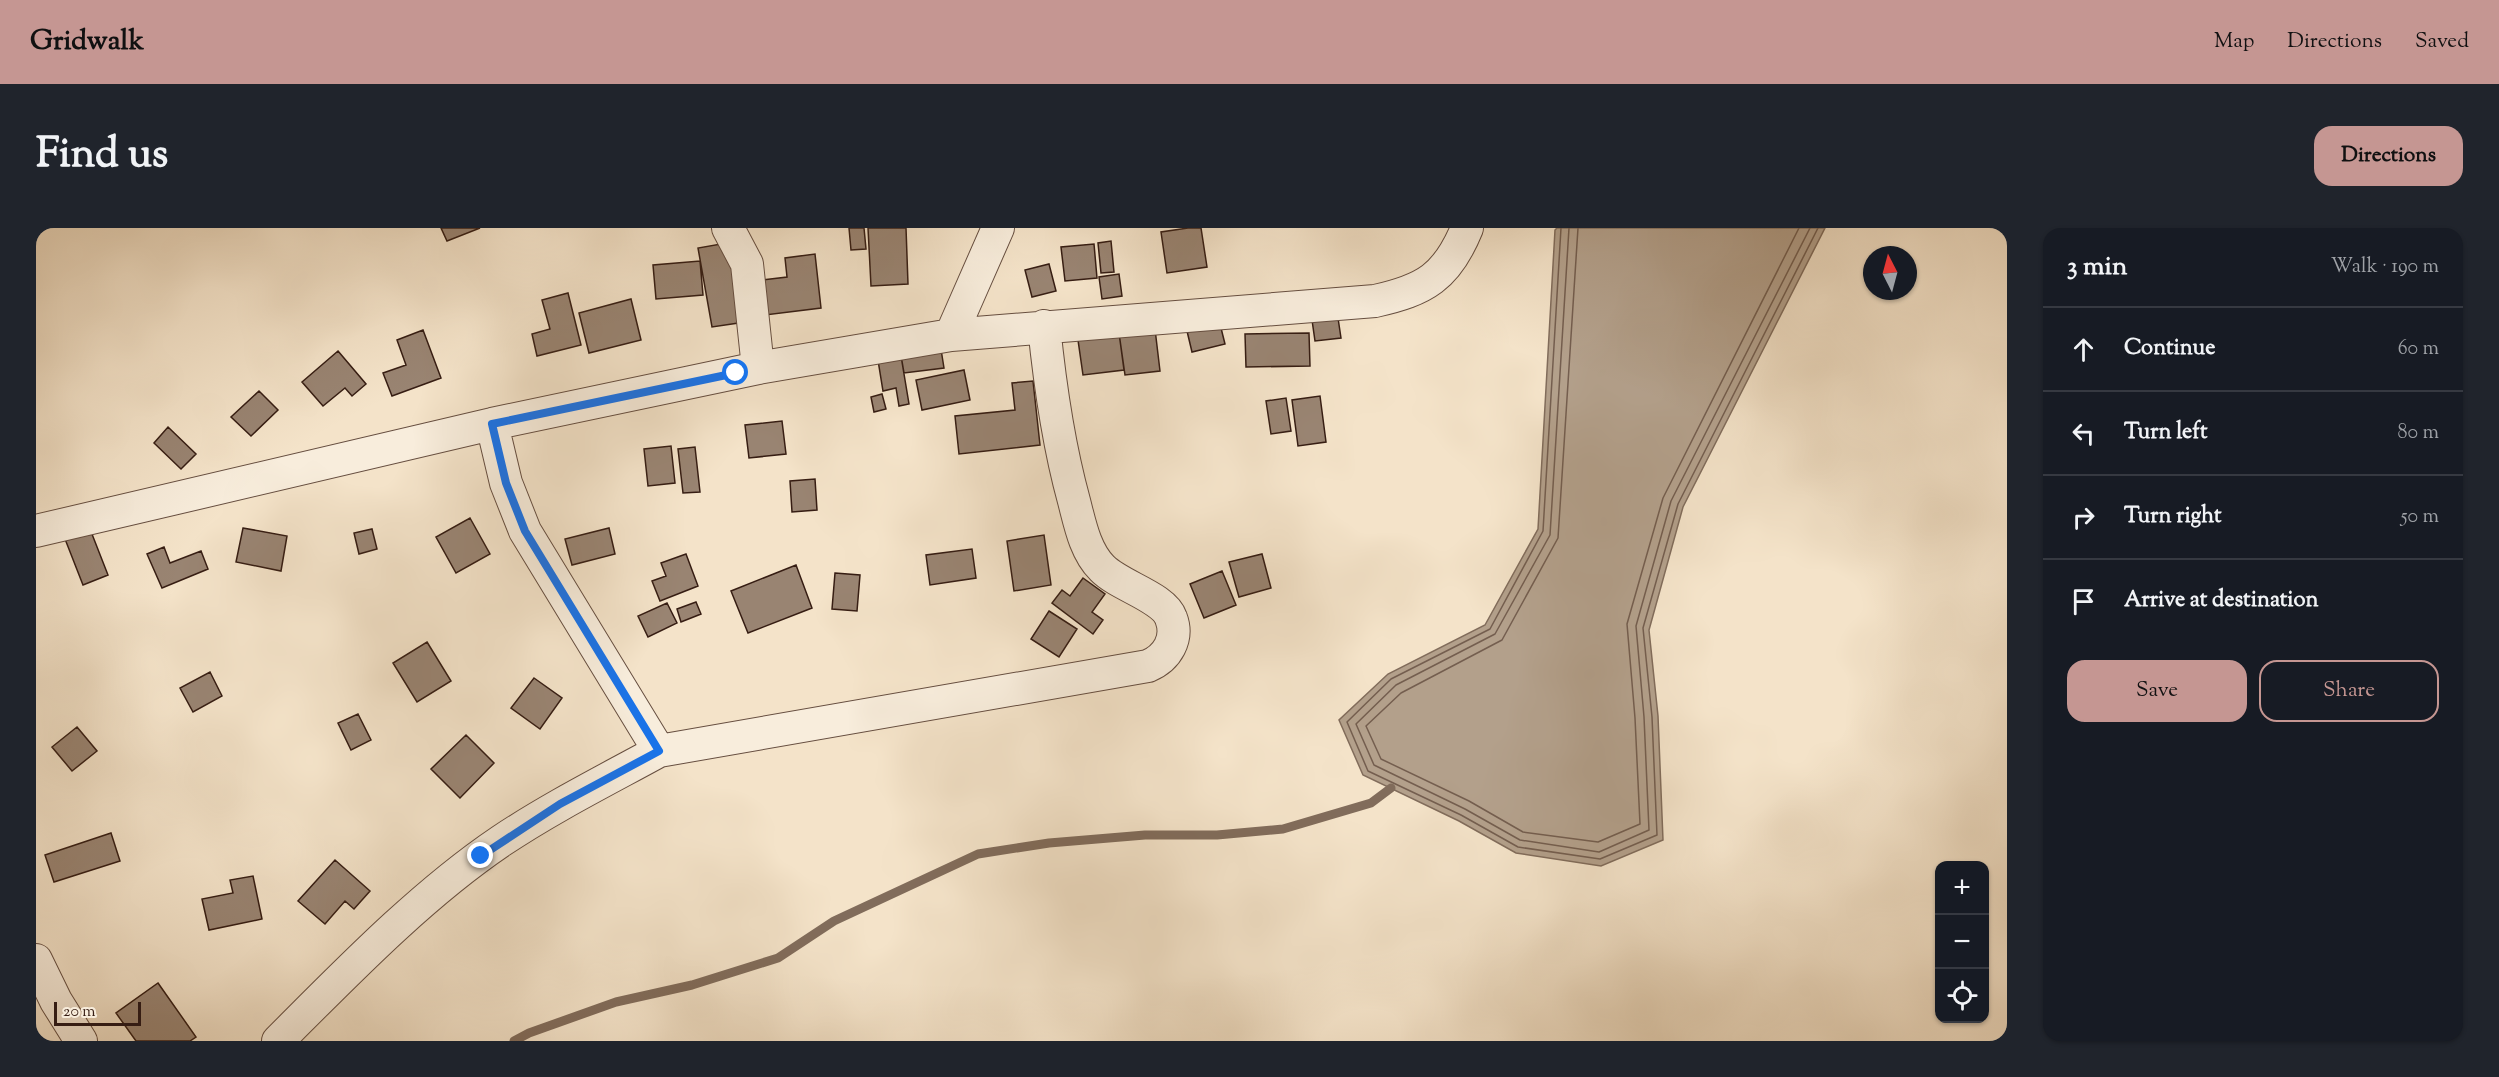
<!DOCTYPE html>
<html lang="en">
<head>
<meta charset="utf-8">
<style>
	body { margin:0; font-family:"Sorts Mill Goudy",serif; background:#20242c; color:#f1f3f6 }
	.controls { position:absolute; right:18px; bottom:18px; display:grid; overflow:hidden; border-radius:12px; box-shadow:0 2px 4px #0004 }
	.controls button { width:54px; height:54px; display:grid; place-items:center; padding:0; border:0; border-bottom:2px solid #363941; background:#171b24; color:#f1f3f6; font:30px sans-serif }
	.compass { position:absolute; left:1827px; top:18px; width:54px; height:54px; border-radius:50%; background:#171b24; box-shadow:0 2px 4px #0004; rotate:354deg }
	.scale { position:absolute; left:18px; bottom:15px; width:87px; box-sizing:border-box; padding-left:6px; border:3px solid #361d13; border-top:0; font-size:16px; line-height:21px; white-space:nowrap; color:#361d13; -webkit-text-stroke:4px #f8eddc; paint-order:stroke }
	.stop { position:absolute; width:18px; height:18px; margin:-14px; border:4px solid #1a73e8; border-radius:50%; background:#fff }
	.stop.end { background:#1a73e8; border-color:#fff; box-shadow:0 2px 6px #0008 }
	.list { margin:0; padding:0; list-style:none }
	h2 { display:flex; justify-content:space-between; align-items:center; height:78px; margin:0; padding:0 24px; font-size:26px }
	h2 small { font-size:20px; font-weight:400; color:#9ea1a6 }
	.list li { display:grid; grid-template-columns:39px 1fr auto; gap:18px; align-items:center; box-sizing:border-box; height:84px; padding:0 24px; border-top:2px solid #363941 }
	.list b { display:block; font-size:22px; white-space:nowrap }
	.list em { font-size:20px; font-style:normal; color:#9ea1a6 }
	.actions { display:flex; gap:12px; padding:18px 24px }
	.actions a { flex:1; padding:14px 0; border:2px solid #c59692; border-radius:18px; text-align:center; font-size:21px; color:#c59692 }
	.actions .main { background:#c59692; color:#111 }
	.icon { flex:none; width:33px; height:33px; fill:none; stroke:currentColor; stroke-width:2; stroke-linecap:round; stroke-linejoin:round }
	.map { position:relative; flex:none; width:1971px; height:813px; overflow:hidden; border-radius:18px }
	header { display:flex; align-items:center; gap:36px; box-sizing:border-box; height:84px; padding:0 30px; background:#c59692; color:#111 }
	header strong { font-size:28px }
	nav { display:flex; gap:33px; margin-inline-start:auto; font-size:21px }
	.intro { display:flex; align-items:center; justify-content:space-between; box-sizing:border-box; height:144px; padding:0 36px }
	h1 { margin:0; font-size:42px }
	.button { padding:15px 27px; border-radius:18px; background:#c59692; color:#111; font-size:21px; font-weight:700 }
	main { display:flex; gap:36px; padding:0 36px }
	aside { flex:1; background:#171b24; border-radius:18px; box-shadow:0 2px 4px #0004 }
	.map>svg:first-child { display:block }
	.water { fill:#b3a08b; stroke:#816c5b; stroke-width:1.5 }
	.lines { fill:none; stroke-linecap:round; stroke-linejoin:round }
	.shore { stroke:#745e4f; stroke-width:1.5 }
	.stream { stroke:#816c5b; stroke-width:9 }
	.building { fill:#998472; stroke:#361d13; stroke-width:1.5 }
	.minor-casing { stroke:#664e40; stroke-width:34 }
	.minor { stroke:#f8eddc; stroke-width:32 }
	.route { stroke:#1a73e8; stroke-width:8 }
</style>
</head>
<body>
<header>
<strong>Gridwalk</strong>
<nav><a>Map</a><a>Directions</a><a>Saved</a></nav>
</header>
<div class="intro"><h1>Find us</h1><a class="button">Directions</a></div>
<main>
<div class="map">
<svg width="1971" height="813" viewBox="0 0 1971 813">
	<rect width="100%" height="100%" fill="#f4e3c9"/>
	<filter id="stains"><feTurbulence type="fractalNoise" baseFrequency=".00333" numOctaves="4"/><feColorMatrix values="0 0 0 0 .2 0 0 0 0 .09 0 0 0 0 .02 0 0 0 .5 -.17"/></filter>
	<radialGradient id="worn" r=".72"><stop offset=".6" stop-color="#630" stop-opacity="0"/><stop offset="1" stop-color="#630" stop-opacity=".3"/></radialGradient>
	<path class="water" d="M 1521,0 L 1789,0 L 1647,279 L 1613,402 L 1622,488 L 1627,612 L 1565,638 L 1480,625 L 1423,593 L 1327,547 L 1303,492 L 1352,446 L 1449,397 L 1502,301 L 1519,2 Z"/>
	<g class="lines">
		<path class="shore" d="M 1525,0 L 1507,303 L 1454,401 L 1355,451 L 1311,494 L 1332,543 L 1425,587 L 1482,619 L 1564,631 L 1621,607 L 1616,489 L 1607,400 L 1642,276 L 1782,0
			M 1533,0 L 1514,307 L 1459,406 L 1360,457 L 1320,496 L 1338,537 L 1429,581 L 1484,612 L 1563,624 L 1613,602 L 1608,489 L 1600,398 L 1635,273 L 1774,0
			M 1542,0 L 1522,310 L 1466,412 L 1365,465 L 1330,498 L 1345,531 L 1433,573 L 1487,604 L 1562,614 L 1604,596 L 1599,490 L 1591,396 L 1627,270 L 1763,0"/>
		<path class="stream" d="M 478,813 L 493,805 L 580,774 L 656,757 L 742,730 L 798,693 L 942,626 L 1013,615 L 1109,607 L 1181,607 L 1247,601 L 1335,575 L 1355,560"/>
	</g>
	<path class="building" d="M 405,0 L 444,0 L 411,13 Z
		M 813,0 L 828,0 L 830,21 L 815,22 Z
		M 832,0 L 870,0 L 872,56 L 835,58 Z
		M 1152,0 L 1165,0 L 1171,39 L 1131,45 L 1125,4 Z
		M 1075,13 L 1078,44 L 1065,45 L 1062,15 Z
		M 696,14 L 709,94 L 676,99 L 662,20 Z
		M 1058,16 L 1061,50 L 1029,53 L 1025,19 Z
		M 779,26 L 785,80 L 729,87 L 725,52 L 751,49 L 749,30 Z
		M 664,33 L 667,67 L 620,71 L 617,37 Z
		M 1013,36 L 1020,63 L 996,69 L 989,42 Z
		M 1083,46 L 1086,68 L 1066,71 L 1063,49 Z
		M 532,65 L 545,117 L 501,128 L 496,106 L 514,101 L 506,72 Z
		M 595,71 L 605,112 L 553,125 L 543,85 Z
		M 1302,90 L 1305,110 L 1279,113 L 1276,92 Z
		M 1184,96 L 1189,116 L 1156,124 L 1151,103 Z
		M 1119,101 L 1124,143 L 1089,147 L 1083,105 Z
		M 387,102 L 405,150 L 356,168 L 347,145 L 370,137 L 361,112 Z
		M 1083,105 L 1088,142 L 1047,147 L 1042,112 Z
		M 1273,105 L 1274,138 L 1210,139 L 1209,106 Z
		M 904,115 L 908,140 L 868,145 L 864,122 Z
		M 864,122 L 873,176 L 863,178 L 860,160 L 847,163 L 841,126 Z
		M 302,123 L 330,156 L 316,168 L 309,160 L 287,178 L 266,154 Z
		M 928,142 L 934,172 L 886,182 L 880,152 Z
		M 997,153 L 1004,217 L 923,226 L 919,188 L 979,182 L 976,155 Z
		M 223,163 L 242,182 L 215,208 L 195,189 Z
		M 846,166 L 850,181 L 838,184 L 835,169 Z
		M 1284,168 L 1290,214 L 1262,218 L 1256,172 Z
		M 1250,170 L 1255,203 L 1235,206 L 1230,173 Z
		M 746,193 L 750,226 L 713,230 L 709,197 Z
		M 132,199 L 160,226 L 145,241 L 118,215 Z
		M 635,218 L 639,255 L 612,258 L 608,221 Z
		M 659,219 L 664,264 L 647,265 L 642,221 Z
		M 779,251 L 781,282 L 756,284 L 754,253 Z
		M 434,290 L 454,326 L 420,345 L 400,309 Z
		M 207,300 L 251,308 L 245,343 L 200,334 Z
		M 573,300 L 579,326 L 536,337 L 529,311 Z
		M 54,301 L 72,347 L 47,357 L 29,311 Z
		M 336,301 L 341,321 L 323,326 L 318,305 Z
		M 1008,307 L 1015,357 L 978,363 L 971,313 Z
		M 128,319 L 134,335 L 165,323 L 172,341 L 126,360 L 111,326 Z
		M 936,321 L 940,350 L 894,357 L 890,327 Z
		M 650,326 L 662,358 L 624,373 L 616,353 L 630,348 L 625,335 Z
		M 1226,326 L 1235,360 L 1203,369 L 1193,334 Z
		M 760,337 L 776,380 L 712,405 L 695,363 Z
		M 1186,343 L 1200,377 L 1168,390 L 1154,356 Z
		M 799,345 L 824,347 L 821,383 L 796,381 Z
		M 1047,350 L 1069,366 L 1056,384 L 1067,392 L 1057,406 L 1016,375 L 1026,362 L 1034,368 Z
		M 660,374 L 665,386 L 645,394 L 641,381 Z
		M 631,375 L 641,395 L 612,409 L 602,388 Z
		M 1013,383 L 1041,401 L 1023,429 L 995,411 Z
		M 391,414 L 415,453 L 381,474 L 357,435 Z
		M 174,444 L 186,468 L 157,484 L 144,460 Z
		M 498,450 L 526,470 L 504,501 L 475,480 Z
		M 322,486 L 335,512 L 315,522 L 302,495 Z
		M 41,499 L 61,523 L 36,543 L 16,519 Z
		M 430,507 L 458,535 L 424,570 L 395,541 Z
		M 75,605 L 84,633 L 18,654 L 9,627 Z
		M 299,632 L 334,663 L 318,681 L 309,673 L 289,696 L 262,673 Z
		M 217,648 L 226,691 L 173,702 L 166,671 L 197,665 L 194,652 Z
		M 122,755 L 160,809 L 154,813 L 100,813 L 80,785 Z"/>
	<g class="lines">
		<g class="minor-casing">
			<path id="minor" d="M 692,0 L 711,36 L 722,140
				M 915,107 L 1339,73 C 1389,62 1411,49 1431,0
				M 0,303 L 456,196
				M 623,523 L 1112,438 C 1131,430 1143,411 1135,390 C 1128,369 1083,358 1066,340 C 1049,323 1044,296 1038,273 C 1022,215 1014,158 1008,98
				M 0,732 L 20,773 L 45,813
				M 242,813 C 310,745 385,667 465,613 C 516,579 570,552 623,523 L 489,303 L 470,255 L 456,196 L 722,140 L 915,107 L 962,0"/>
		</g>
		<use href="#minor" class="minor"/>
	</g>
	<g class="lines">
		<path class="route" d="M 445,628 L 524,576 L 623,523 L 489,303 L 470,255 L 456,196 L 700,145"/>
	</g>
	<rect width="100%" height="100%" filter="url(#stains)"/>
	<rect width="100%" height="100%" fill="url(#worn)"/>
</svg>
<div class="controls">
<button>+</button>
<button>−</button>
<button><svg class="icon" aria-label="locate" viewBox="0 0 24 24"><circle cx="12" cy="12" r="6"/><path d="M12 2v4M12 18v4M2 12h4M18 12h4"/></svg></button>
</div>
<svg class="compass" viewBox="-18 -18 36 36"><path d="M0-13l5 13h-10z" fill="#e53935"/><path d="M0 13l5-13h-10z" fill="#9ea1a6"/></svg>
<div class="scale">20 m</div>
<div class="stop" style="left:700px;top:145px"></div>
<div class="stop end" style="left:445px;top:628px"></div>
</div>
<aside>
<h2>3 min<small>Walk · 190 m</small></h2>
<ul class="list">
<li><svg class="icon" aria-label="ahead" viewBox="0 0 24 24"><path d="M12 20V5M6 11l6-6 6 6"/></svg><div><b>Continue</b></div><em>60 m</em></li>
<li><svg class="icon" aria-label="left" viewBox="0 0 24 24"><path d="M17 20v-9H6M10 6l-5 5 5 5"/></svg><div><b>Turn left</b></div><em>80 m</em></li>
<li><svg class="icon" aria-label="right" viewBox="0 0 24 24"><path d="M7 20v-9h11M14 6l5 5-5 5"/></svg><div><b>Turn right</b></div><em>50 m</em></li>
<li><svg class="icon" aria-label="arrive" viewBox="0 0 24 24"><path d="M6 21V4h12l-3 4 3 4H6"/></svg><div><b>Arrive at destination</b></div></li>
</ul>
<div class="actions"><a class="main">Save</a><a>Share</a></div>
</aside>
</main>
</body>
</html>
